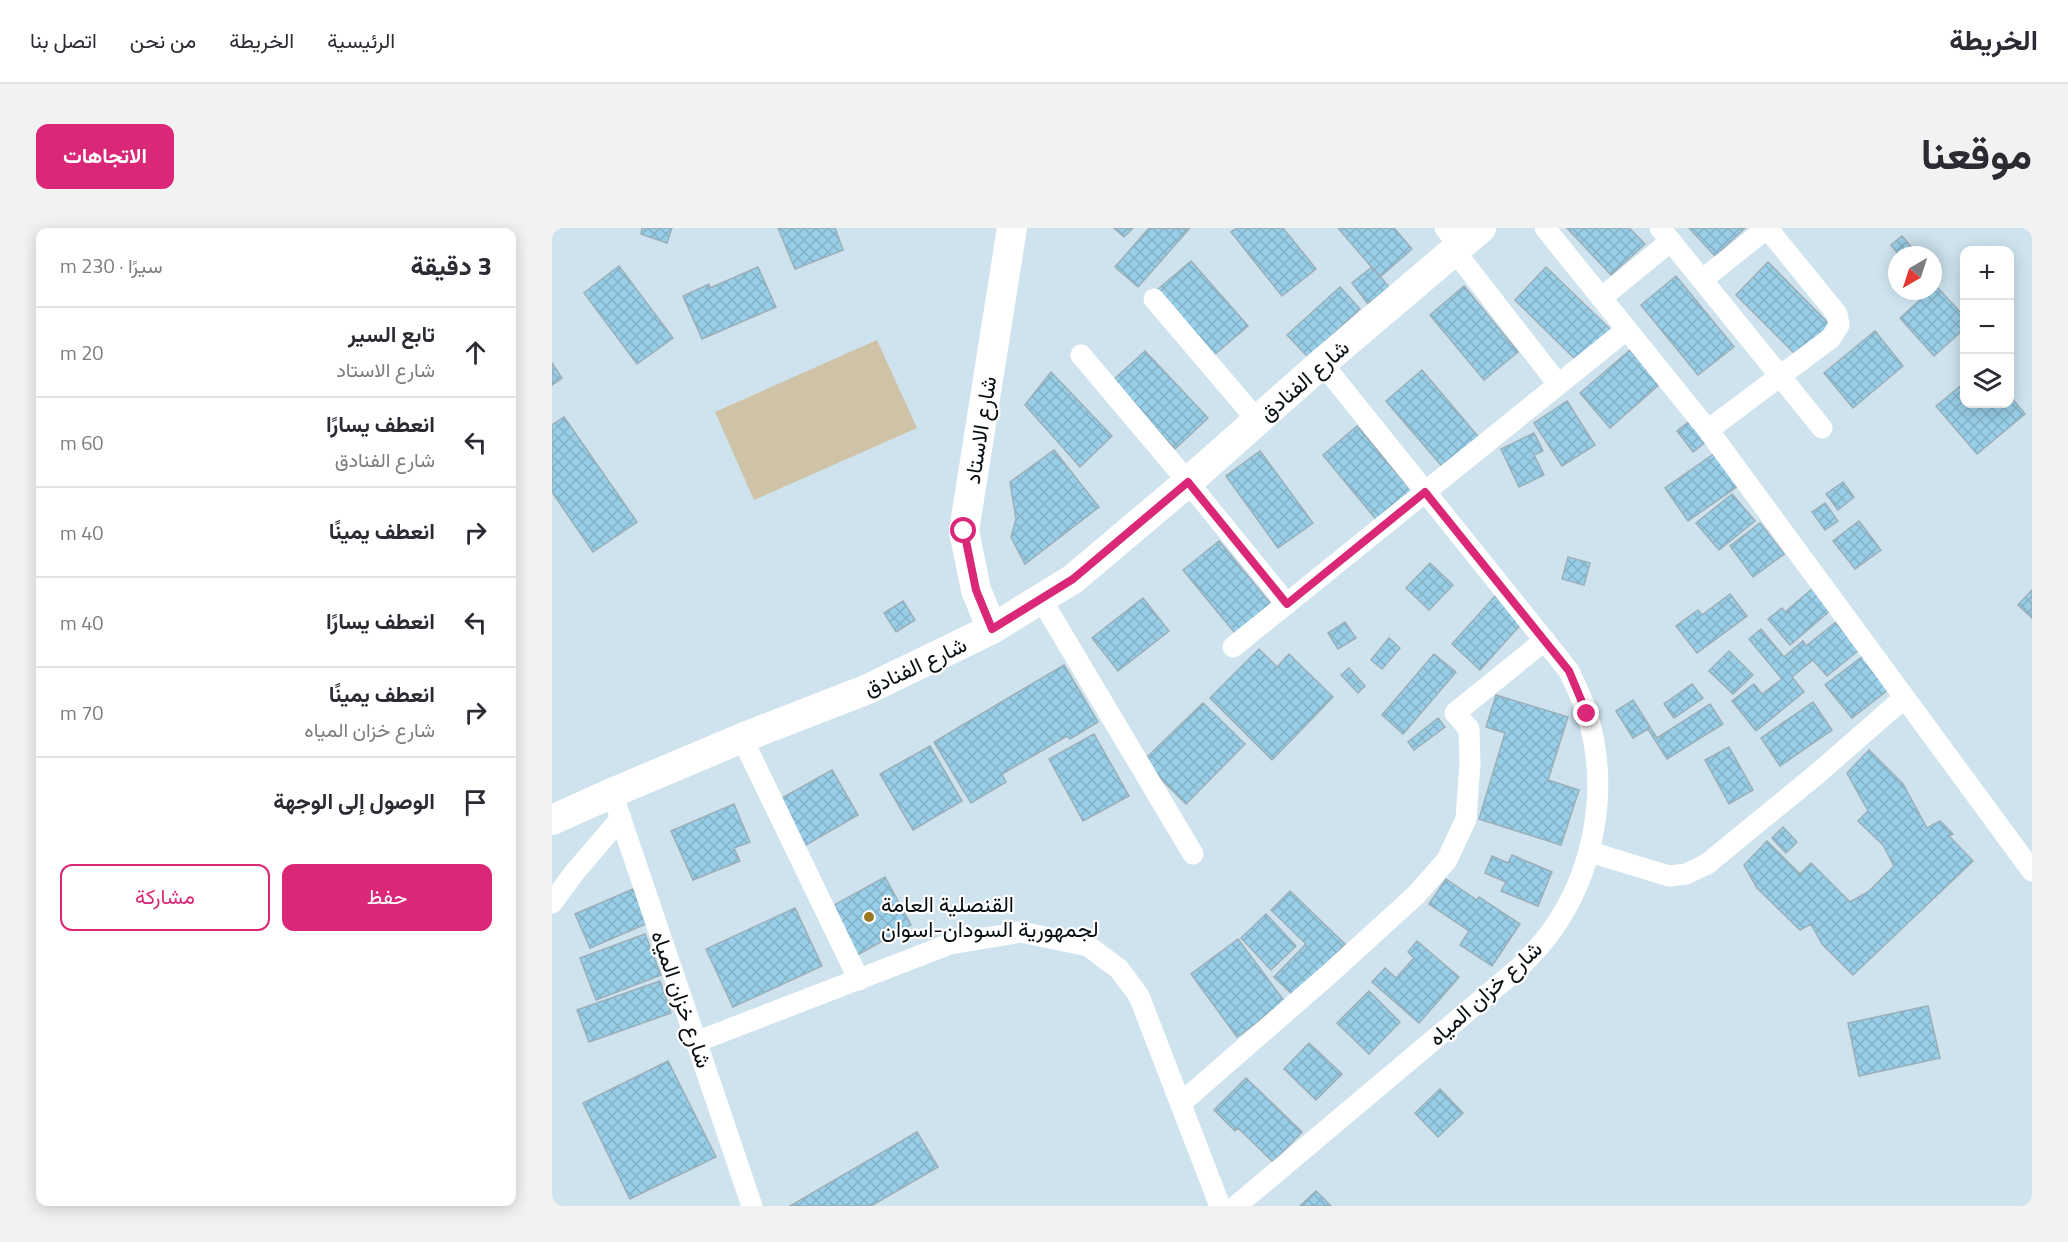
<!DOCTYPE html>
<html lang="ar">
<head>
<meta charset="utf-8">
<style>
	body { margin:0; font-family:"Titillium Web",Vazirmatn,sans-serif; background:#f2f2f3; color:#2b2b33; direction:rtl }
	.controls { position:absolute; right:18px; top:18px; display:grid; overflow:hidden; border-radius:12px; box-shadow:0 3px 15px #0003 }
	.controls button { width:54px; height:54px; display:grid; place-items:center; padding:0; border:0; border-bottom:2px solid #e1e1e2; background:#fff; color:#2b2b33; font:30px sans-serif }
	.compass { position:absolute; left:1336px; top:18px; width:54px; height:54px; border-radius:50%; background:#fff; box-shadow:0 3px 15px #0003; rotate:219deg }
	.stop { position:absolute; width:18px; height:18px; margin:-14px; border:4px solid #db2777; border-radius:50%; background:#fff }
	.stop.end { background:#db2777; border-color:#fff; box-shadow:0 2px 6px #0008 }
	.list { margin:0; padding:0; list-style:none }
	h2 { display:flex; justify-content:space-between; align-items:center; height:78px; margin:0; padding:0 24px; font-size:26px }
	h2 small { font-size:20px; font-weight:400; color:#7c7c81 }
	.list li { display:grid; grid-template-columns:39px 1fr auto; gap:18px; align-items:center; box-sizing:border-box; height:90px; padding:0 24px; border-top:2px solid #e1e1e2 }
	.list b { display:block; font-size:22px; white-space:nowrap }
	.list p { margin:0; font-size:20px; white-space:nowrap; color:#7c7c81 }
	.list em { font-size:20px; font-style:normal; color:#7c7c81 }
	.actions { display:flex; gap:12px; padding:18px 24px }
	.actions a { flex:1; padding:14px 0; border:2px solid #db2777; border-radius:12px; text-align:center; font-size:21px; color:#db2777 }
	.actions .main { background:#db2777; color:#fff }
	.icon { flex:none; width:33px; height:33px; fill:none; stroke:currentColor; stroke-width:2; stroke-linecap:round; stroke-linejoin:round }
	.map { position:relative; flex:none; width:1480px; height:978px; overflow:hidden; direction:ltr; border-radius:12px }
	header { display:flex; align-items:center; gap:36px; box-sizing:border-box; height:84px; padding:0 30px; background:#fff; border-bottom:2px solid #e1e1e2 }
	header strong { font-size:28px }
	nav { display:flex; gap:33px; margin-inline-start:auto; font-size:21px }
	.intro { display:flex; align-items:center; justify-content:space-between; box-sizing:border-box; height:144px; padding:0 36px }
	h1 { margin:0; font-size:42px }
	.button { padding:15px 27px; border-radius:12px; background:#db2777; color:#fff; font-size:21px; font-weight:700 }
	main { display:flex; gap:36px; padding:0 36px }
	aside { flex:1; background:#fff; border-radius:12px; box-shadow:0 3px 15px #0003 }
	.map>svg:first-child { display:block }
	.pitch { fill:#cfc3a7 }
	.building { fill:url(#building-cross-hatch); stroke:#9bafb9; stroke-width:1.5 }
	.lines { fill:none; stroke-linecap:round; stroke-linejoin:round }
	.street { stroke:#fff; stroke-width:21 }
	.secondary { stroke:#fff; stroke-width:30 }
	.route { stroke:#db2777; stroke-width:8 }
	.poi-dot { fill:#9a7923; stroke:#fff; stroke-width:2 }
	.labels { text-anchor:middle; stroke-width:4.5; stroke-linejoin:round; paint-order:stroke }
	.street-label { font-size:22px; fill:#080f12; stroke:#fff }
	.poi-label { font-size:22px; fill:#080f12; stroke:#fff; text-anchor:start }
</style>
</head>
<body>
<header>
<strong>الخريطة</strong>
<nav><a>الرئيسية</a><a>الخريطة</a><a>من نحن</a><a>اتصل بنا</a></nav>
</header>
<div class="intro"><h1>موقعنا</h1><a class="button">الاتجاهات</a></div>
<main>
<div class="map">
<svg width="1480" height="978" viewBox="0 0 1480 978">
	<defs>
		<pattern id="building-cross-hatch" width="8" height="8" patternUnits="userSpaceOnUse" patternTransform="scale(1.5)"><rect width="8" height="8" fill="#98cee7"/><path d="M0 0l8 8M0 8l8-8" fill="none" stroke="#82b0c5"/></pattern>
	</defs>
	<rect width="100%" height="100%" fill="#cee3ee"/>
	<path class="pitch" d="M 325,112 L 365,200 L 202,272 L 163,184 Z"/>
	<path class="building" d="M 90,0 L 120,0 L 115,15 L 89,6 Z
		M 226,0 L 283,0 L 291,22 L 243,41 Z
		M 562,0 L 581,0 L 572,9 Z
		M 597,0 L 637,1 L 586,59 L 563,39 Z
		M 685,0 L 731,0 L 764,41 L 730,68 L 679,4 Z
		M 786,0 L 842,0 L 860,21 L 828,49 Z
		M 1015,0 L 1077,0 L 1093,16 L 1059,47 Z
		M 1137,0 L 1193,0 L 1163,28 Z
		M 1350,8 L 1366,27 L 1347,27 L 1339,17 Z
		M 639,33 L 696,98 L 662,127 L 605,62 Z
		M 1216,34 L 1279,98 L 1247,130 L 1184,67 Z
		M 67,38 L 121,110 L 85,136 L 32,65 Z
		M 206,39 L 224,79 L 150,111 L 131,68 L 157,56 L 158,60 Z
		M 820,39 L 837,59 L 816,76 L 800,55 Z
		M 994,39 L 1059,102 L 1027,135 L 963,72 Z
		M 1124,48 L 1182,119 L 1146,147 L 1089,77 Z
		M 912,58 L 966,124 L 932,152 L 878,87 Z
		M 1384,58 L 1412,88 L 1412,101 L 1382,128 L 1348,90 L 1378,63 L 1381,63 Z
		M 788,59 L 808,81 L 756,129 L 735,107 Z
		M 1323,103 L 1351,138 L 1301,180 L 1272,145 Z
		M 1078,122 L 1108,156 L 1058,200 L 1028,165 Z
		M 593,123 L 656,190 L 623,221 L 560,153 Z
		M 0,135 L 10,150 L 0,157 Z
		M 870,142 L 929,212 L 893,242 L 834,173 Z
		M 499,144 L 560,208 L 528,239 L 473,177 Z
		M 1412,155 L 1412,176 L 1458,176 L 1458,168 L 1473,186 L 1425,226 L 1384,178 Z
		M 1015,173 L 1043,217 L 1010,238 L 982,195 Z
		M 12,189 L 85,294 L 41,324 L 0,264 L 0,197 Z
		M 1139,192 L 1155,213 L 1141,224 L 1125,203 Z
		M 805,198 L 862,266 L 827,295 L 771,227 Z
		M 982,205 L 991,223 L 982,227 L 992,247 L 967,259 L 949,221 Z
		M 502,222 L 547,279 L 473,336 L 459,309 L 464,291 L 458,254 Z
		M 708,223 L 761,295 L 726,320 L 674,248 Z
		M 1163,225 L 1186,258 L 1136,293 L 1113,260 Z
		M 1291,254 L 1302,269 L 1286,282 L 1274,266 Z
		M 1180,266 L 1203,293 L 1167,322 L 1144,295 Z
		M 1273,275 L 1286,293 L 1273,302 L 1260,284 Z
		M 1307,293 L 1329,322 L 1303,341 L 1281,313 Z
		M 1208,295 L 1232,326 L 1201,349 L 1178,318 Z
		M 667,313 L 723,381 L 687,410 L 631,342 Z
		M 1016,329 L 1038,335 L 1032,357 L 1010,351 Z
		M 878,335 L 901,357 L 877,382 L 854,360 Z
		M 1261,360 L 1279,382 L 1238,417 L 1216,391 L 1230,380 L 1233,384 Z
		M 1480,362 L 1480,390 L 1466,377 Z
		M 1178,366 L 1195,388 L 1145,425 L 1124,398 L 1146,382 L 1150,387 Z
		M 943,368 L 971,394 L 928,442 L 900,416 Z
		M 591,370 L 617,403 L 566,443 L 540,410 Z
		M 351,373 L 363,392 L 344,404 L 332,385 Z
		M 793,394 L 804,410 L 786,421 L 776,405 Z
		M 1284,394 L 1307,422 L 1275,448 L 1261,432 L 1240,449 L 1252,464 L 1204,503 L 1180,473 L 1202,456 L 1210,466 L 1230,451 L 1197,411 L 1209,401 L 1232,429 L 1251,413 L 1254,418 Z
		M 837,410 L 848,420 L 830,441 L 819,432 Z
		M 707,421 L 725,439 L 737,426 L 781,469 L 720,532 L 658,470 Z
		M 1177,423 L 1201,447 L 1181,466 L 1157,443 Z
		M 882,426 L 904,444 L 851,506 L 830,487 Z
		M 1311,428 L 1337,461 L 1300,490 L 1273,457 Z
		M 512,437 L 546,494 L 518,511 L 515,508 L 450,546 L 454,554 L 419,575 L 382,514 Z
		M 797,440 L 813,458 L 806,465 L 789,447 Z
		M 1140,456 L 1151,470 L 1122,490 L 1112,476 Z
		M 944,467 L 1016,489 L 996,552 L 1027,562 L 1009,617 L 927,591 L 953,505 L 934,499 Z
		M 1081,472 L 1105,510 L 1158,476 L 1171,496 L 1115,531 L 1096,501 L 1081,510 L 1064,483 Z
		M 1261,474 L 1280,502 L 1228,538 L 1209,510 Z
		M 651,475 L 693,516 L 634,576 L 591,533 Z
		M 886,490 L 893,499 L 862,522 L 856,514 Z
		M 542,506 L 577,568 L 531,593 L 497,531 Z
		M 378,518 L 410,573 L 361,602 L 328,546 Z
		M 1177,519 L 1201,562 L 1177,576 L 1153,532 Z
		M 1317,522 L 1351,556 L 1375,600 L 1388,593 L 1401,606 L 1397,608 L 1421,633 L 1301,747 L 1270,716 L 1259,696 L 1248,702 L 1205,660 L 1192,637 L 1215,613 L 1248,646 L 1259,635 L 1298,674 L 1316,664 L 1342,638 L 1331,617 L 1306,593 L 1316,583 L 1295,545 Z
		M 280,542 L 306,587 L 247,621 L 221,575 Z
		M 182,576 L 198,614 L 182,620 L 188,633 L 141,652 L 119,603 Z
		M 1231,599 L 1245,614 L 1234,625 L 1220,610 Z
		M 960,627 L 1000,644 L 986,678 L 949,663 L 954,654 L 933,645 L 940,628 L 956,635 Z
		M 333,649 L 359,697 L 302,729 L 275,681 Z
		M 894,651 L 925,672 L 927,669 L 968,696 L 940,738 L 908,717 L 917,703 L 877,676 Z
		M 81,661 L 96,695 L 38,720 L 23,686 Z
		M 738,663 L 793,716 L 742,768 L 722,749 L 754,716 L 719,682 Z
		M 243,680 L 270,738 L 181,779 L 154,721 Z
		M 714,686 L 744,718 L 719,742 L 689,710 Z
		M 93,706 L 109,747 L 44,772 L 28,730 Z
		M 686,711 L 733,774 L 685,809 L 639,746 Z
		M 865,713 L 907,749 L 867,795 L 820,754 L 833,740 L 844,750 L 862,730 L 856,724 Z
		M 108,753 L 119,785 L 37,814 L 25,782 Z
		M 817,763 L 848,794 L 817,826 L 785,795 Z
		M 1376,778 L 1388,830 L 1307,848 L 1296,795 Z
		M 757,815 L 790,846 L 764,872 L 732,841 Z
		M 116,833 L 164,929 L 78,971 L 31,875 Z
		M 694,850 L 750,904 L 721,934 L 686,900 L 683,903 L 662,882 Z
		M 888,861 L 911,885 L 886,909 L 863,885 Z
		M 365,904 L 386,939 L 319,978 L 238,978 Z
		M 764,963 L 779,978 L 748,978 Z"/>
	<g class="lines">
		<path class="street" d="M 893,0 L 907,18
			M 993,0 L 1156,202 L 1480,643
			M 1108,0 L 1270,200
			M 902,22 L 1006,156
			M 1150,52 L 1215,0
			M 1049,70 L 1119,13
			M 602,71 L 706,193
			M 529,127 L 636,254 L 735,376
			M 1156,202 L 1279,110 L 1287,97 L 1285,86 L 1215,0
			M 489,371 L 641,626
			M 681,419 L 1074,102
			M 190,510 L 307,752
			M 60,565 L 200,978
			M 1038,624 L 1117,648 L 1134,646 L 1155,636 L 1265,546 L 1352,470
			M 0,675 L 22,645 L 69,590
			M 144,814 L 398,716 L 469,704 L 536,718 L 567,741 L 587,768 L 668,978
			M 629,875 L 775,748 L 864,667 L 895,632 L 914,591 L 918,535 L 917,501 L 903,485 L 993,412
			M 684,978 L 967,740 C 977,729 989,718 998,705 C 1043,644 1058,559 1035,486 C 1031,471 1023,457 1017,443 L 770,135"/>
		<path class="secondary" d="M 440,401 L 424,362 L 412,303 L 460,0
			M 0,592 L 60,565 L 190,510 L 316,461 L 440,401 L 521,351 L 636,254 L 770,135 L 929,0"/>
	</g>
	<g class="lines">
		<path class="route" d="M 412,303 L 424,362 L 440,401 L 521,351 L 636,254 L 735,376 L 873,264 L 1017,443 L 1035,486"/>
	</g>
	<circle class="poi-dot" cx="317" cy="689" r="6"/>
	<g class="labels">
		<g class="street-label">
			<text transform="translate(752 152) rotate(-41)" y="8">شارع الفنادق</text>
			<text transform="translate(428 202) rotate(-81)" y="8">شارع الاستاد</text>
			<text transform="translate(363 438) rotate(-25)" y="8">شارع الفنادق</text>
			<text transform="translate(933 765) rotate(-42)" y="8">شارع خزان المياه</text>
			<text transform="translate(130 771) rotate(71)" y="8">شارع خزان المياه</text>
		</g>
		<g class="poi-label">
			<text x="329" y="684">القنصلية العامة<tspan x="329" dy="25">لجمهورية السودان-اسوان</tspan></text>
		</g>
	</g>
</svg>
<div class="controls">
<button>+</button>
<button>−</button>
<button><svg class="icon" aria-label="layers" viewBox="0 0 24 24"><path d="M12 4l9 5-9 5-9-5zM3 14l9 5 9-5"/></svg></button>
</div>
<svg class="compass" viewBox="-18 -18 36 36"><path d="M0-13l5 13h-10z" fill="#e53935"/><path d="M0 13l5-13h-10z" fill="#7c7c81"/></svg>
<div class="stop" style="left:412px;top:303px"></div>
<div class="stop end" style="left:1035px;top:486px"></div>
</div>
<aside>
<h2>3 دقيقة<small>سيرًا · 230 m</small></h2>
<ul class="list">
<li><svg class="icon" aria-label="ahead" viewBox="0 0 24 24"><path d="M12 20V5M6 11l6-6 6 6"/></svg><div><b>تابع السير</b><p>شارع الاستاد</p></div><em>20 m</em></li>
<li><svg class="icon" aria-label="left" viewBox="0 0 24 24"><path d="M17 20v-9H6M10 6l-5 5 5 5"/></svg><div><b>انعطف يسارًا</b><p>شارع الفنادق</p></div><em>60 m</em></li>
<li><svg class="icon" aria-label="right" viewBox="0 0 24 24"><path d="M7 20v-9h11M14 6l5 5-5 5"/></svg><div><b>انعطف يمينًا</b></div><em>40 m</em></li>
<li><svg class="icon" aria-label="left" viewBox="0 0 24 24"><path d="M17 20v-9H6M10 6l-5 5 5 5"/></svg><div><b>انعطف يسارًا</b></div><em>40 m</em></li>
<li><svg class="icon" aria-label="right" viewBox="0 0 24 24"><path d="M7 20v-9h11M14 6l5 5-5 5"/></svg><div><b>انعطف يمينًا</b><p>شارع خزان المياه</p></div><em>70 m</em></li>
<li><svg class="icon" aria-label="arrive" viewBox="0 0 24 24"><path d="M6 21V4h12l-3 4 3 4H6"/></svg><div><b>الوصول إلى الوجهة</b></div></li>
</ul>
<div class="actions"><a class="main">حفظ</a><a>مشاركة</a></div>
</aside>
</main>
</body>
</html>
